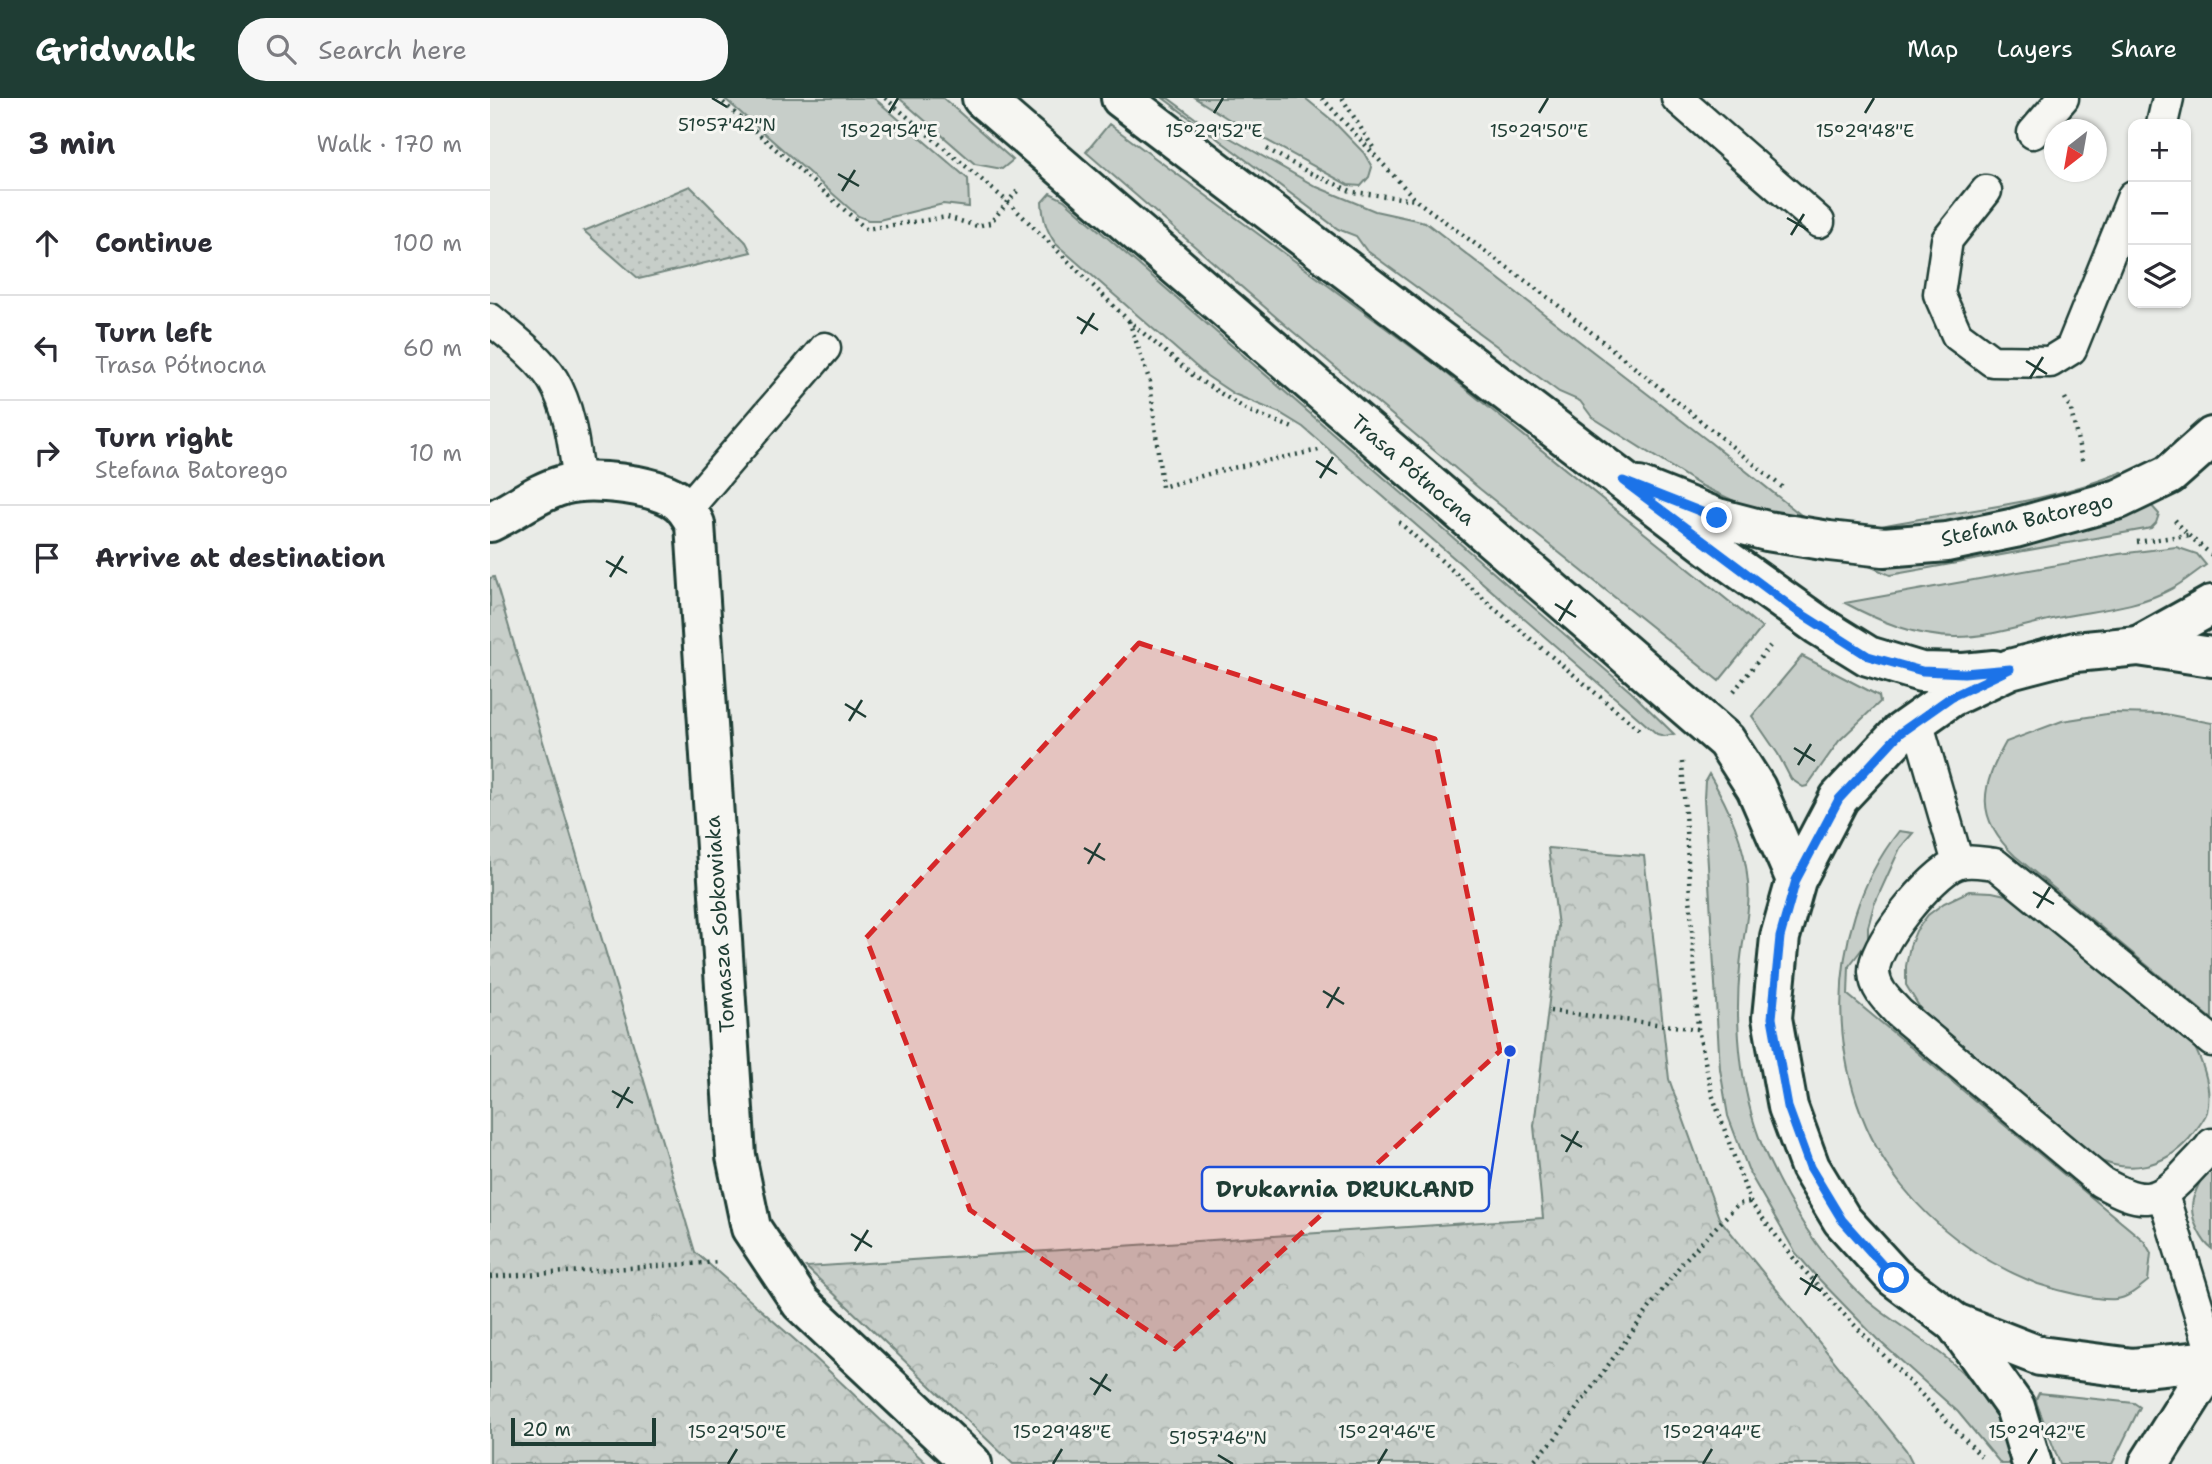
<!DOCTYPE html>
<html lang="en">
<head>
<meta charset="utf-8">
<style>
	body { margin:0; font-family:"Shantell Sans",sans-serif; background:#f7f7f7; color:#2b2b33 }
	.controls { position:absolute; right:21px; top:21px; display:grid; overflow:hidden; border-radius:14px; box-shadow:0 2px 5px #0004 }
	.controls button { width:63px; height:63px; display:grid; place-items:center; padding:0; border:0; border-bottom:2px solid #e1e1e2; background:#fff; color:#2b2b33; font:35px sans-serif }
	.compass { position:absolute; left:1554px; top:21px; width:63px; height:63px; border-radius:50%; background:#fff; box-shadow:0 2px 5px #0004; rotate:211deg }
	.scale { position:absolute; left:21px; bottom:18px; width:145px; box-sizing:border-box; padding-left:7px; border:4px solid #1f3d34; border-top:0; font-size:19px; line-height:24px; white-space:nowrap; color:#1f3d34; -webkit-text-stroke:5px #f6f6f2; paint-order:stroke }
	.stop { position:absolute; width:21px; height:21px; margin:-16px; border:5px solid #1a73e8; border-radius:50%; background:#fff }
	.stop.end { background:#1a73e8; border-color:#fff; box-shadow:0 2px 7px #0008 }
	.list { margin:0; padding:0; list-style:none }
	h2 { display:flex; justify-content:space-between; align-items:center; height:91px; margin:0; padding:0 28px; font-size:30px }
	h2 small { font-size:23px; font-weight:400; color:#7c7c81 }
	.list li { display:grid; grid-template-columns:46px 1fr auto; gap:21px; align-items:center; box-sizing:border-box; height:105px; padding:0 28px; border-top:2px solid #e1e1e2 }
	.list b { display:block; font-size:26px; white-space:nowrap }
	.list p { margin:0; font-size:23px; white-space:nowrap; color:#7c7c81 }
	.list em { font-size:23px; font-style:normal; color:#7c7c81 }
	.icon { flex:none; width:38px; height:38px; fill:none; stroke:currentColor; stroke-width:2; stroke-linecap:round; stroke-linejoin:round }
	.map { position:relative; flex:none; width:1722px; height:1366px; overflow:hidden }
	header { display:flex; align-items:center; gap:42px; box-sizing:border-box; height:98px; padding:0 35px; background:#1f3d34; color:#fff }
	header strong { font-size:33px }
	nav { display:flex; gap:38px; margin-inline-start:auto; font-size:24px }
	.search { width:490px; height:63px; background:#f7f7f7; display:flex; align-items:center; gap:18px; box-sizing:border-box; padding:0 24px; border-radius:28px; color:#7c7c81; font-size:26px }
	main { display:flex }
	aside { flex:1; background:#fff }
	.map>svg:first-child { display:block }
	.grass { fill:#c7cec9; stroke:#73867e; stroke-width:2 }
	.forest { fill:url(#forest-crowns); stroke:#73867e; stroke-width:2 }
	.park { fill:url(#park-dots); stroke:#73867e; stroke-width:2 }
	.lines { fill:none; stroke-linecap:round; stroke-linejoin:round }
	.service-casing { stroke:#1f3d34; stroke-width:35 }
	.minor-casing { stroke:#1f3d34; stroke-width:44 }
	.secondary-casing { stroke:#1f3d34; stroke-width:44 }
	.primary-casing { stroke:#1f3d34; stroke-width:44 }
	.path { stroke:#1f3d34; stroke-width:4.5; stroke-dasharray:2 5; stroke-linecap:butt }
	.service { stroke:#f6f6f2; stroke-width:30 }
	.minor { stroke:#f6f6f2; stroke-width:38 }
	.secondary { stroke:#f6f6f2; stroke-width:38 }
	.primary { stroke:#f6f6f2; stroke-width:38 }
	.route { stroke:#1a73e8; stroke-width:9 }
	.marked { fill:#d62828; fill-opacity:0.2; stroke:#d62828; stroke-width:5; stroke-dasharray:14 9; stroke-linejoin:round }
	.ticks { fill:none; stroke:#1f3d34; stroke-width:2.5 }
	.labels { text-anchor:middle; stroke-width:6; stroke-linejoin:round; paint-order:stroke }
	.street-label { font-size:21px; fill:#1f3d34; stroke:#f6f6f2 }
	.ticks-label { font-size:18px; text-anchor:middle; fill:#1f3d34; stroke:#f6f6f2; stroke-width:6; stroke-linejoin:round; paint-order:stroke }
	.leader { fill:none; stroke:#1d4ed8; stroke-width:2.5 }
	.callout-dot { fill:#1d4ed8; stroke:#f6f6f2; stroke-width:2.5 }
	.callout { fill:#f6f6f2; stroke:#1d4ed8; stroke-width:2.5 }
	.callout-label { font-size:23px; text-anchor:middle; font-weight:bold; fill:#1f3d34 }
</style>
</head>
<body>
<header>
<strong>Gridwalk</strong>
<div class="search"><svg class="icon" aria-label="search" viewBox="0 0 24 24"><circle cx="10" cy="10" r="6"/><path d="M15 15l6 6"/></svg>Search here</div>
<nav><a>Map</a><a>Layers</a><a>Share</a></nav>
</header>
<main>
<aside>
<h2>3 min<small>Walk · 170 m</small></h2>
<ul class="list">
<li><svg class="icon" aria-label="ahead" viewBox="0 0 24 24"><path d="M12 20V5M6 11l6-6 6 6"/></svg><div><b>Continue</b></div><em>100 m</em></li>
<li><svg class="icon" aria-label="left" viewBox="0 0 24 24"><path d="M17 20v-9H6M10 6l-5 5 5 5"/></svg><div><b>Turn left</b><p>Trasa Północna</p></div><em>60 m</em></li>
<li><svg class="icon" aria-label="right" viewBox="0 0 24 24"><path d="M7 20v-9h11M14 6l5 5-5 5"/></svg><div><b>Turn right</b><p>Stefana Batorego</p></div><em>10 m</em></li>
<li><svg class="icon" aria-label="arrive" viewBox="0 0 24 24"><path d="M6 21V4h12l-3 4 3 4H6"/></svg><div><b>Arrive at destination</b></div></li>
</ul>
</aside>
<div class="map">
<svg width="1722" height="1366" viewBox="0 0 1722 1366">
	<defs>
		<pattern id="forest-crowns" width="20" height="18" patternUnits="userSpaceOnUse" patternTransform="scale(1.75)"><rect width="20" height="18" fill="#c7cec9"/><path d="M2 6a3 3 0 1 1 6 0M12 15a3 3 0 1 1 6 0" fill="none" stroke="#aab2ad"/></pattern>
		<pattern id="park-dots" width="8" height="8" patternUnits="userSpaceOnUse" patternTransform="scale(1.75)"><rect width="8" height="8" fill="#c7cec9"/><path d="M2 2h.1M6 6h.1" fill="none" stroke="#aab2ad" stroke-width="1.8" stroke-linecap="round"/></pattern>
	</defs>
	<rect width="100%" height="100%" fill="#e9ebe7"/>
	<filter id="ink" filterUnits="userSpaceOnUse"><feTurbulence type="fractalNoise" baseFrequency=".0143" numOctaves="2"/><feDisplacementMap in="SourceGraphic" scale="14" xChannelSelector="R" yChannelSelector="G"/><feConvolveMatrix kernelMatrix="1 2 1 2 8 2 1 2 1" color-interpolation-filters="sRGB"/></filter>
	<g filter="url(#ink)">
		<path class="grass" d="M 234,0 L 384,0 L 478,81 L 479,109 L 453,106 L 389,122 L 378,122 L 368,118 Z
			M 409,0 L 453,0 L 523,62 L 512,71 L 485,66 Z
			M 673,0 L 678,0 L 705,20 L 827,89 L 885,113 L 935,124 L 1221,345 L 1326,429 L 1270,415 L 1210,387 L 1102,319 L 1090,303 L 1069,294 L 876,152 L 866,138 L 848,131 Z
			M 705,0 L 815,0 L 843,23 L 874,55 L 882,69 L 879,79 L 871,88 L 858,87 L 740,22 Z
			M 619,26 L 950,270 L 1272,530 L 1229,583 L 990,391 L 801,232 L 596,54 Z
			M 560,95 L 574,102 L 1141,594 L 1184,636 L 1175,638 L 1167,636 L 813,329 L 790,315 L 744,296 L 717,278 L 566,146 C 556,132 553,121 552,104 Z
			M 1632,374 L 1642,378 L 1564,406 L 1410,434 L 1386,429 C 1469,412 1553,407 1632,374 Z
			M 1660,406 L 1669,416 L 1666,425 L 1661,430 L 1400,477 L 1377,467 L 1396,465 Z
			M 1686,449 L 1707,456 L 1716,467 C 1704,475 1693,485 1681,491 C 1648,509 1607,512 1572,519 C 1537,526 1502,539 1466,539 C 1426,539 1389,523 1355,505 L 1629,456 Z
			M 1312,558 L 1389,598 L 1390,604 L 1349,643 L 1317,688 L 1313,689 L 1301,681 L 1288,656 L 1262,618 Z
			M 1623,615 L 1675,616 L 1722,625 L 1722,921 L 1525,758 C 1484,719 1491,689 1516,644 L 1572,623 Z
			M 1219,676 C 1239,710 1255,745 1258,785 C 1261,813 1252,841 1250,869 C 1244,931 1251,1004 1278,1061 C 1300,1108 1328,1155 1366,1192 C 1388,1214 1417,1231 1442,1249 C 1483,1278 1513,1318 1528,1366 L 1511,1366 L 1468,1314 L 1387,1241 L 1325,1177 L 1305,1154 L 1260,1076 L 1238,1018 L 1230,971 L 1214,700 L 1215,683 Z
			M 1409,733 L 1423,735 L 1410,750 L 1384,807 L 1378,829 L 1378,843 L 1359,868 L 1358,897 L 1654,1143 L 1661,1155 L 1658,1183 C 1649,1190 1638,1200 1626,1201 C 1607,1203 1566,1192 1548,1186 C 1494,1165 1448,1133 1412,1088 C 1333,988 1330,833 1409,733 Z
			M 1479,793 L 1502,794 L 1520,798 L 1567,833 L 1703,946 C 1713,965 1722,991 1717,1014 C 1714,1023 1705,1033 1699,1041 C 1674,1069 1639,1076 1606,1061 L 1438,923 L 1416,887 L 1416,868 L 1420,848 L 1426,833 L 1438,817 L 1454,805 Z
			M 1722,1063 L 1722,1151 C 1712,1144 1702,1123 1702,1110 C 1701,1098 1715,1073 1722,1063 Z
			M 1549,1295 L 1644,1305 L 1650,1309 L 1622,1366 L 1570,1366 L 1547,1306 L 1546,1301 Z"/>
		<path class="forest" d="M 4,479 L 205,1154 L 321,1256 L 437,1366 L 0,1366 L 0,480 Z
			M 1058,750 L 1154,758 L 1179,981 L 1229,1120 L 1416,1352 L 1423,1366 L 523,1366 L 316,1169 L 1053,1120 L 1044,1028 L 1068,828 Z"/>
		<path class="park" d="M 200,88 L 256,144 L 261,154 L 149,181 L 94,133 Z"/>
		<g class="lines">
			<g class="service-casing">
				<path id="service" d="M 1187,0 L 1329,124
					M 1672,26 L 1678,0
					M 1543,35 L 1573,0
					M 1496,93 L 1457,142 L 1449,196 L 1467,237 L 1502,263 L 1560,264 L 1581,251 L 1643,98
					M 0,221 C 20,238 50,260 63,282 C 81,312 84,351 89,384
					M 197,411 L 335,250
					M 1427,623 L 1468,765
					M 1722,943 L 1505,766 C 1493,765 1479,761 1467,766 C 1442,775 1383,847 1384,874 C 1385,892 1398,903 1409,915 L 1611,1084 C 1650,1106 1666,1108 1697,1074 C 1705,1065 1715,1056 1722,1046
					M 1673,1097 L 1722,1255"/>
			</g>
			<g class="minor-casing">
				<path id="minor" d="M 0,424 C 24,413 47,394 73,387 C 100,379 161,386 185,401 C 195,407 200,416 205,426 L 246,1058 L 261,1130 L 311,1205 L 482,1366"/>
			</g>
			<g class="secondary-casing">
				<path id="secondary" d="M 1149,389 L 1227,420 L 1277,433 L 1339,443 L 1394,449 L 1457,444 L 1525,430 L 1629,401 L 1679,377 L 1722,339
					M 1648,548 L 1722,507
					M 1465,1225 L 1525,1309 L 1542,1366
					M 1659,1366 L 1722,1266"/>
			</g>
			<g class="primary-casing">
				<path id="primary" d="M 492,0 L 1236,643 L 1266,690 L 1306,782
					M 631,0 L 1241,465 L 1328,527 L 1378,558 L 1431,574 L 1474,575 L 1504,572
					M 1722,559 L 1648,548 L 1585,554 L 1520,571 L 1461,599 L 1410,635 L 1349,700 L 1306,782 L 1290,839 L 1282,920 L 1298,1009 L 1320,1069 L 1352,1122 L 1404,1179 L 1465,1225 L 1550,1258 L 1643,1270 L 1722,1262"/>
			</g>
			<path class="path" d="M 228,0 L 376,131 L 457,119 L 487,128 L 500,125 L 529,91
				M 395,0 L 518,104 L 638,222 L 706,280 L 759,313 L 803,330
				M 832,0 L 927,103 L 1064,204 L 1292,389
				M 852,0 L 884,51
				M 777,51 L 818,74 L 863,94 L 926,102
				M 639,223 L 660,284 L 672,389 L 733,372 L 829,352
				M 1575,300 L 1581,312 L 1593,366
				M 1685,422 L 1698,437 L 1722,457
				M 909,424 L 1006,512 L 1151,633
				M 1647,444 L 1698,437
				M 1244,593 L 1280,548
				M 1192,664 L 1208,931 L 1222,996 L 1260,1104 L 1305,1162 L 1348,1210 L 1491,1358
				M 1060,913 L 1208,931
				M 0,1179 L 230,1164
				M 1040,1366 L 1064,1342 L 1192,1165 L 1248,1106 L 1260,1104"/>
			<use href="#service" class="service"/>
			<use href="#minor" class="minor"/>
			<use href="#secondary" class="secondary"/>
			<use href="#primary" class="primary"/>
		</g>
	</g>
	<g class="lines" filter="url(#ink)">
		<path class="route" d="M 1227,420 L 1133,383 L 1307,513 L 1378,558 L 1432,573 L 1474,575 L 1520,571 L 1461,599 L 1410,635 L 1349,701 L 1306,782 L 1290,839 L 1282,920 L 1298,1009 L 1320,1069 L 1352,1122 L 1404,1180"/>
	</g>
	<path class="marked" d="M 649,545 L 945,641 L 1010,953 L 685,1251 L 480,1112 L 376,840 Z"/>
	<path class="ticks" d="M 222,0 L 237,9M 399,15 L 408,0M 724,15 L 733,0M 1049,15 L 1058,0M 1375,15 L 1384,0M 348,76 L 369,88M 352,93 L 365,72M 1297,120 L 1318,132M 1301,137 L 1314,116M 587,219 L 608,232M 591,236 L 604,215M 1536,263 L 1557,276M 1540,280 L 1553,259M 826,363 L 847,376M 830,380 L 843,359M 116,463 L 137,475M 120,479 L 133,458M 1065,506 L 1086,519M 1069,523 L 1082,502M 355,606 L 376,619M 359,623 L 372,602M 1304,650 L 1325,663M 1308,667 L 1321,646M 594,750 L 615,762M 598,766 L 610,745M 1543,794 L 1564,806M 1547,810 L 1560,789M 833,893 L 854,906M 837,910 L 849,889M 122,993 L 143,1005M 127,1010 L 139,989M 1071,1037 L 1092,1049M 1076,1054 L 1088,1033M 361,1136 L 382,1149M 365,1153 L 378,1132M 1310,1180 L 1331,1193M 1315,1197 L 1327,1176M 600,1280 L 621,1293M 604,1297 L 617,1276M 728,1357 L 743,1366M 238,1366 L 247,1351M 563,1366 L 572,1351M 888,1366 L 897,1351M 1213,1366 L 1222,1351M 1538,1366 L 1547,1351"/>
	<g class="labels">
		<g class="street-label">
			<text transform="translate(923 372) rotate(41)" y="7">Trasa Północna</text>
			<text transform="translate(1537 422) rotate(-13)" y="7">Stefana Batorego</text>
			<text transform="translate(230 826) rotate(-94)" y="7">Tomasza Sobkowiaka</text>
		</g>
	</g>
	<g class="ticks-label">
		<text x="237" y="33">51°57'42"N</text>
		<text x="399" y="39">15°29'54"E</text>
		<text x="724" y="39">15°29'52"E</text>
		<text x="1049" y="39">15°29'50"E</text>
		<text x="1375" y="39">15°29'48"E</text>
		<text x="247" y="1340">15°29'50"E</text>
		<text x="572" y="1340">15°29'48"E</text>
		<text x="897" y="1340">15°29'46"E</text>
		<text x="1222" y="1340">15°29'44"E</text>
		<text x="1547" y="1340">15°29'42"E</text>
		<text x="728" y="1346">51°57'46"N</text>
	</g>
	<path class="leader" d="M1020 953L999 1091"/>
	<circle class="callout-dot" cx="1020" cy="953" r="7"/>
	<rect class="callout" x="712" y="1069" width="287" height="44" rx="7"/>
	<g class="callout-label">
		<text x="855" y="1099">Drukarnia DRUKLAND</text>
	</g>
</svg>
<div class="controls">
<button>+</button>
<button>−</button>
<button><svg class="icon" aria-label="layers" viewBox="0 0 24 24"><path d="M12 4l9 5-9 5-9-5zM3 14l9 5 9-5"/></svg></button>
</div>
<svg class="compass" viewBox="-18 -18 36 36"><path d="M0-13l5 13h-10z" fill="#e53935"/><path d="M0 13l5-13h-10z" fill="#7c7c81"/></svg>
<div class="scale">20 m</div>
<div class="stop" style="left:1404px;top:1180px"></div>
<div class="stop end" style="left:1227px;top:420px"></div>
</div>
</main>
</body>
</html>
